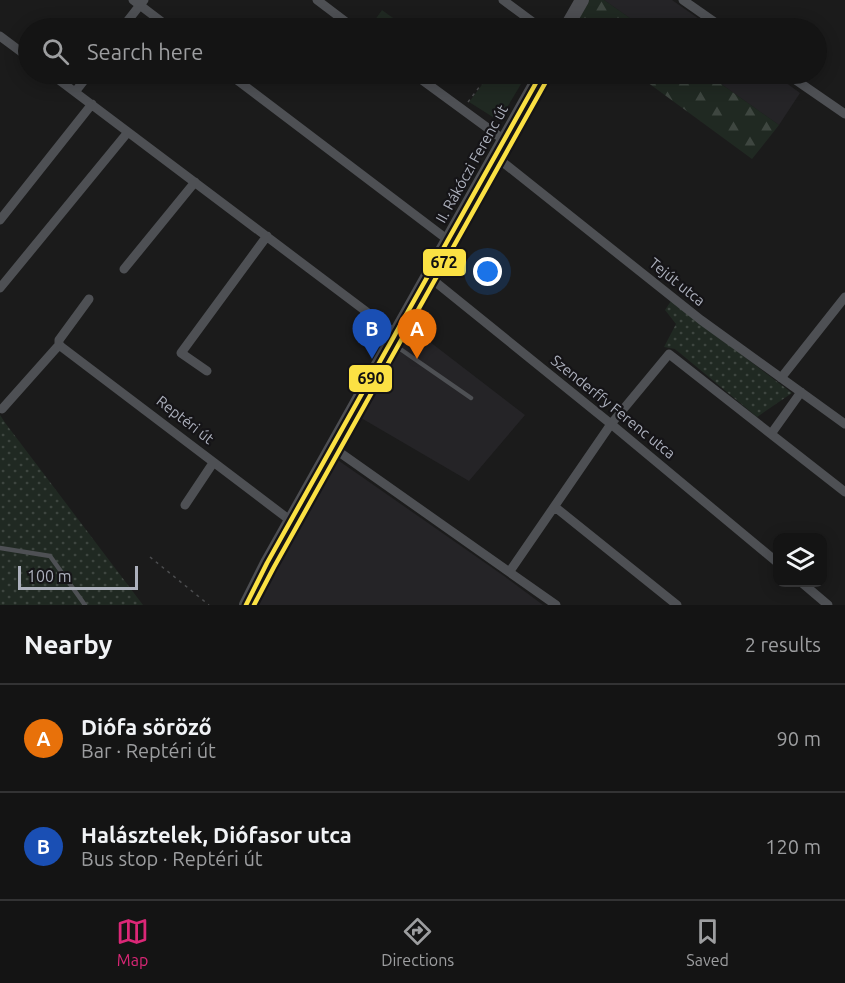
<!DOCTYPE html>
<html lang="en">
<head>
<meta charset="utf-8">
<style>
	body { margin:0; font-family:Ubuntu,sans-serif; background:#1d1d1d; color:#f1f3f6 }
	.controls { position:absolute; right:18px; bottom:18px; display:grid; overflow:hidden; border-radius:12px; box-shadow:0 3px 15px #0003 }
	.controls button { width:54px; height:54px; display:grid; place-items:center; padding:0; border:0; border-bottom:2px solid #333334; background:#141414; color:#f1f3f6; font:30px sans-serif }
	.scale { position:absolute; left:18px; bottom:15px; width:120px; box-sizing:border-box; padding-left:6px; border:3px solid #acb0bc; border-top:0; font-size:16px; line-height:21px; white-space:nowrap; color:#acb0bc; -webkit-text-stroke:4px #151417; paint-order:stroke }
	.you { position:absolute; left:488px; top:272px; width:21px; height:21px; margin:-15px; border:4px solid #fff; border-radius:50%; background:#1a73e8; box-shadow:0 0 0 9px #1a73e833 }
	.badge { display:grid; place-items:center; width:39px; height:39px; border-radius:50%; background:#db2777; color:#fff; font-size:20px; font-weight:700 }
	.pin { position:absolute; translate:-50% -50px; filter:drop-shadow(0 2px 3px #0008) }
	.pin::after { content:''; position:absolute; top:32px; width:21px; height:18px; background:inherit; clip-path:polygon(0 0,100% 0,50% 100%) }
	.list { margin:0; padding:0; list-style:none }
	h2 { display:flex; justify-content:space-between; align-items:center; height:78px; margin:0; padding:0 24px; font-size:26px }
	h2 small { font-size:20px; font-weight:400; color:#9d9ea0 }
	.list li { display:grid; grid-template-columns:39px 1fr auto; gap:18px; align-items:center; box-sizing:border-box; height:108px; padding:0 24px; border-top:2px solid #333334 }
	.list b { display:block; font-size:22px; white-space:nowrap }
	.list p { margin:0; font-size:20px; white-space:nowrap; color:#9d9ea0 }
	.list em { font-size:20px; font-style:normal; color:#9d9ea0 }
	.icon { flex:none; width:33px; height:33px; fill:none; stroke:currentColor; stroke-width:2; stroke-linecap:round; stroke-linejoin:round }
	.map { position:relative; flex:none; width:845px; height:605px; overflow:hidden }
	.search { position:absolute; background:#141414; box-shadow:0 3px 15px #0003; left:18px; right:18px; top:18px; height:66px; display:flex; align-items:center; gap:15px; box-sizing:border-box; padding:0 21px; border-radius:33px; color:#9d9ea0; font-size:22px }
	.sheet { height:294px; background:#141414 }
	nav { display:flex; justify-content:space-around; align-items:center; box-sizing:border-box; height:84px; border-top:2px solid #333334; background:#141414; font-size:16px; color:#9d9ea0 }
	nav a { display:grid; justify-items:center; gap:3px }
	nav .on { color:#db2777 }
	.map>svg:first-child { display:block }
	.built { fill:#252427 }
	.grass { fill:url(#grass-dots) }
	.forest { fill:url(#forest-firs) }
	.park { fill:#202922 }
	.lines { fill:none; stroke-linecap:round; stroke-linejoin:round }
	.path { stroke:#4b4c4e; stroke-width:1.5; stroke-dasharray:3 4.5; stroke-linecap:butt }
	.service { stroke:#4e5054; stroke-width:4.5 }
	.minor { stroke:#4e5054; stroke-width:9 }
	.secondary { stroke:#4d4e52; stroke-width:14 }
	.bus-1-casing { stroke:#151417; stroke-width:9 }
	.bus-2-casing { stroke:#151417; stroke-width:9 }
	.bus-1 { stroke:#fbe143; stroke-width:4.5 }
	.bus-2 { stroke:#fbe143; stroke-width:4.5 }
	.labels { text-anchor:middle; stroke-width:4.5; stroke-linejoin:round; paint-order:stroke }
	.street-label { font-size:15px; fill:#acb0bc; stroke:#151417 }
	.line-badge { stroke:#151417; stroke-width:2 }
	.pale-badge-label { font-size:16px; text-anchor:middle; font-weight:bold; fill:#111 }
</style>
</head>
<body>
<div class="map">
<svg width="845" height="605" viewBox="0 0 845 605">
	<defs>
		<pattern id="grass-dots" width="8" height="8" patternUnits="userSpaceOnUse" patternTransform="scale(1.5)"><rect width="8" height="8" fill="#202922"/><path d="M2 2h.1M6 6h.1" fill="none" stroke="#3e4640" stroke-width="1.8" stroke-linecap="round"/></pattern>
		<pattern id="forest-firs" width="22" height="20" patternUnits="userSpaceOnUse" patternTransform="scale(1.5)"><rect width="22" height="20" fill="#202922"/><path d="M5 1l3.5 6h-7zM16 11l3.5 6h-7z" fill="#3e4640"/></pattern>
	</defs>
	<rect width="100%" height="100%" fill="#1b1b1b"/>
	<path class="built" d="M 604,0 L 672,0 L 712,28 L 644,28 Z
		M 707,74 L 774,74 L 800,93 L 779,125 Z
		M 408,325 L 525,415 L 469,481 L 356,415 Z
		M 332,456 L 504,576 L 543,605 L 250,605 Z"/>
	<path class="grass" d="M 671,301 L 792,393 L 757,417 L 675,349 L 664,347 L 676,324 L 665,310 Z
		M 0,415 L 6,424 L 143,605 L 0,605 Z"/>
	<path class="forest" d="M 588,0 L 604,0 L 644,28 L 575,28 L 573,27 Z
		M 636,74 L 707,74 L 779,125 L 752,159 Z"/>
	<path class="park" d="M 382,10 L 407,28 L 378,28 L 372,24 Z
		M 490,74 L 527,74 L 499,121 L 469,102 Z"/>
	<g class="lines">
		<path class="path" d="M 519,28 L 523,24
			M 468,102 L 489,74
			M 150,557 L 209,605"/>
		<path class="service" d="M 543,75 L 554,79 L 568,80 L 574,74
			M 393,344 L 471,398
			M 0,548 L 50,556 L 85,605"/>
		<path class="minor" d="M 133,0 L 170,28
			M 317,0 L 354,28
			M 503,0 L 541,28
			M 683,0 L 723,28
			M 122,28 L 144,0
			M 0,36 L 28,57
			M 51,74 L 396,334
			M 229,74 L 448,240
			M 414,74 L 504,140
			M 787,74 L 845,114
			M 75,92 L 89,74
			M 495,156 L 701,320 L 845,424
			M 0,220 L 92,104
			M 124,269 L 195,182
			M 428,276 L 611,424 L 778,563
			M 0,288 L 128,132
			M 59,345 L 291,521
			M 207,371 L 181,353 L 267,236
			M 781,378 L 845,297
			M 2,409 L 59,345 L 59,340 L 89,299
			M 771,434 L 801,392
			M 332,447 L 556,605
			M 185,505 L 213,463
			M 555,507 L 677,605
			M 510,571 L 611,424 L 669,354 L 845,492
			M 801,582 L 828,605"/>
		<path class="secondary" d="M 566,28 L 582,0
			M 246,605 L 267,563 L 541,74"/>
		<g class="bus-1-casing">
			<path id="bus-1" d="M 246,605 L 267,563 L 541,74"/>
		</g>
		<g class="bus-2-casing">
			<path id="bus-2" d="M 254,605 L 274,567 L 548,78"/>
		</g>
		<use href="#bus-1" class="bus-1"/>
		<use href="#bus-2" class="bus-2"/>
	</g>
	<g class="labels">
		<g class="street-label">
			<text transform="translate(472 164) rotate(-61)" y="5">II. Rákóczi Ferenc út</text>
			<text transform="translate(677 282) rotate(39)" y="5">Tejút utca</text>
			<text transform="translate(613 407) rotate(39)" y="5">Szenderffy Ferenc utca</text>
			<text transform="translate(185 420) rotate(38)" y="5">Reptéri út</text>
		</g>
	</g>
	<g class="line-badge">
		<rect x="422" y="248" width="45" height="29" rx="6" fill="#fbe143"/>
		<rect x="348" y="364" width="45" height="29" rx="6" fill="#fbe143"/>
	</g>
	<g class="pale-badge-label">
		<text x="444" y="268">672</text>
		<text x="371" y="384">690</text>
	</g>
</svg>
<div class="controls">
<button><svg class="icon" aria-label="layers" viewBox="0 0 24 24"><path d="M12 4l9 5-9 5-9-5zM3 14l9 5 9-5"/></svg></button>
</div>
<div class="scale">100 m</div>
<div class="you"></div>
<div class="pin badge" style="left:417px;top:359px;background:#e8710a">A</div>
<div class="pin badge" style="left:372px;top:359px;background:#1a4fb4">B</div>
<div class="search"><svg class="icon" aria-label="search" viewBox="0 0 24 24"><circle cx="10" cy="10" r="6"/><path d="M15 15l6 6"/></svg>Search here</div>
</div>
<section class="sheet">
<h2>Nearby<small>2 results</small></h2>
<ul class="list">
<li><span class="badge" style="background:#e8710a">A</span><div><b>Diófa söröző</b><p>Bar · Reptéri út</p></div><em>90 m</em></li>
<li><span class="badge" style="background:#1a4fb4">B</span><div><b>Halásztelek, Diófasor utca</b><p>Bus stop · Reptéri út</p></div><em>120 m</em></li>
</ul>
</section>
<nav>
<a class="on"><svg class="icon" aria-label="map" viewBox="0 0 24 24"><path d="M3 6l6-2 6 2 6-2v14l-6 2-6-2-6 2zM9 4v14M15 6v14"/></svg>Map</a>
<a><svg class="icon" aria-label="directions" viewBox="0 0 24 24"><path d="M12 3l9 9-9 9-9-9zM9 14v-3h6M13 9l2 2-2 2"/></svg>Directions</a>
<a><svg class="icon" aria-label="saved" viewBox="0 0 24 24"><path d="M7 4h10v16l-5-4-5 4z"/></svg>Saved</a>
</nav>
</body>
</html>
